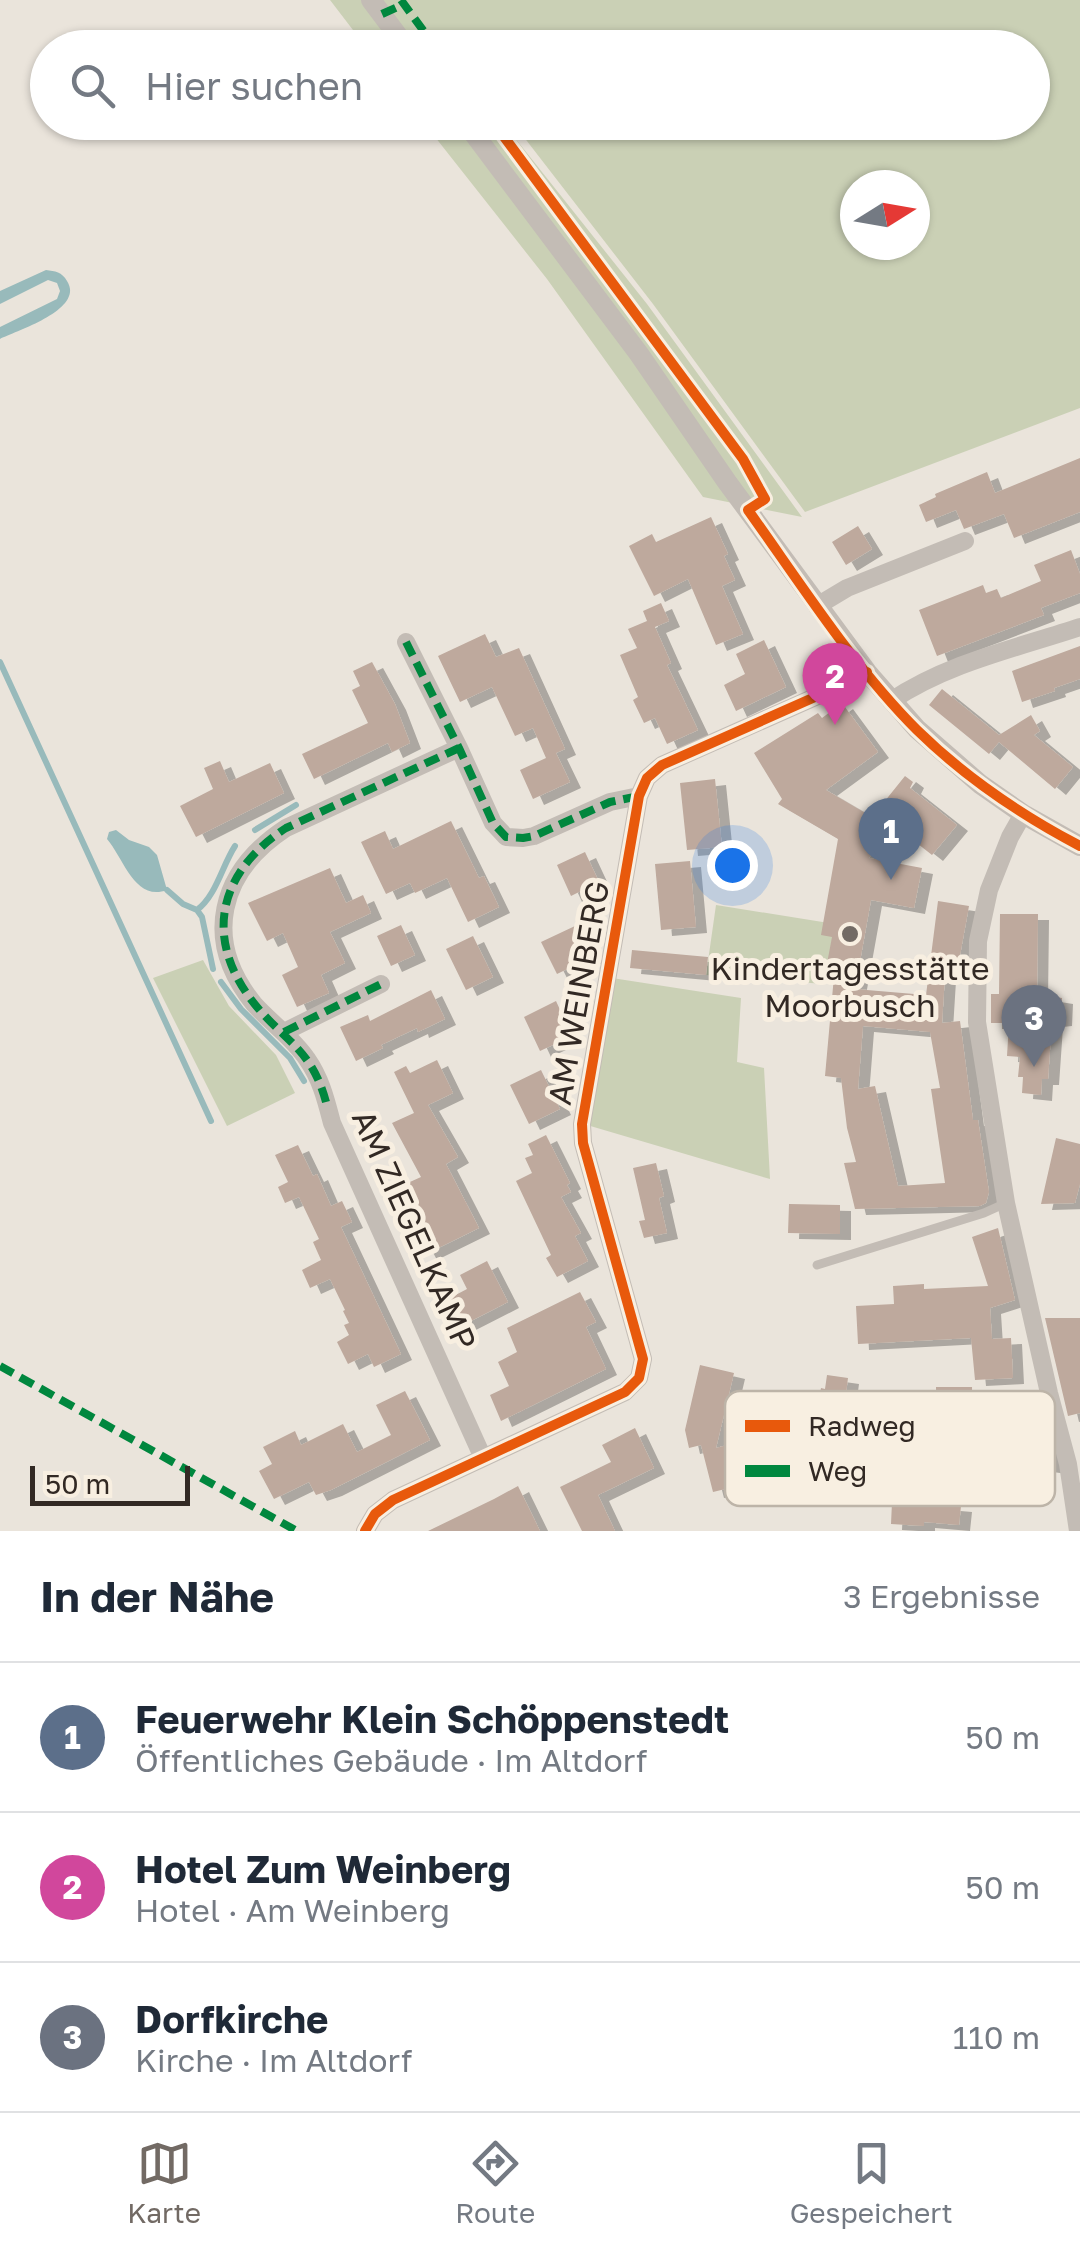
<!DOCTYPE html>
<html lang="de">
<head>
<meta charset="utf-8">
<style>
	body { margin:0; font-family:"Golos Text",sans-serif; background:#f6f6f7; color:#1f2937 }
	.compass { position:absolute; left:840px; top:170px; width:90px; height:90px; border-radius:50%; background:#fff; box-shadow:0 2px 8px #0004; rotate:79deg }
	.scale { position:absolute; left:30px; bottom:25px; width:160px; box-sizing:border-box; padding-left:10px; border:5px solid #322924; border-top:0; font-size:28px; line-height:35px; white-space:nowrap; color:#322924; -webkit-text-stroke:8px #f8efe1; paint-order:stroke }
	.you { position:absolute; left:732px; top:865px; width:35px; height:35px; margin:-25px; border:8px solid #fff; border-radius:50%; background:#1a73e8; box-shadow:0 0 0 15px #1a73e833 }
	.badge { display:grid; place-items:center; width:65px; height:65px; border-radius:50%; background:#726a64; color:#fff; font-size:32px; font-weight:700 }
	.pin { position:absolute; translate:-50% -82px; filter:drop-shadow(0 2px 5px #0008) }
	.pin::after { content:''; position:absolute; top:52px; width:35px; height:30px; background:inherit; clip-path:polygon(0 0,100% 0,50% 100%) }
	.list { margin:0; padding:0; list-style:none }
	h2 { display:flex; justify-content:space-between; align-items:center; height:130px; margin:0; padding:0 40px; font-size:42px }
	h2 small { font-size:32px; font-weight:400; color:#747a83 }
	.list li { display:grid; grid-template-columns:65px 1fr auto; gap:30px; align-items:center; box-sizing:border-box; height:150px; padding:0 40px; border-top:2px solid #e0e1e3 }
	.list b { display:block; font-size:38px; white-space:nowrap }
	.list p { margin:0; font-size:32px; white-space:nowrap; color:#747a83 }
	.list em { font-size:32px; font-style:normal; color:#747a83 }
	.icon { flex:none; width:55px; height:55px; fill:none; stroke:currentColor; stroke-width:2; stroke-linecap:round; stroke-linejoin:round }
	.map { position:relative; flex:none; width:1080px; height:1531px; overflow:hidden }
	.search { position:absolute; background:#fff; box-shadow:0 2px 8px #0004; left:30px; right:30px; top:30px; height:110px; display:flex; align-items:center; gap:25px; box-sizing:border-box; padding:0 35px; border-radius:55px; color:#747a83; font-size:38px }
	.sheet { height:580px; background:#fff }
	nav { display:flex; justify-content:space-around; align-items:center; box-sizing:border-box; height:140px; border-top:2px solid #e0e1e3; background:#fff; font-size:28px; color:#747a83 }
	nav a { display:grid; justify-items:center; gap:5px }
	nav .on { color:#726a64 }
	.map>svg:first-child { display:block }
	.green { fill:#cad0b5; fill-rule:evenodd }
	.water { fill:#98babb }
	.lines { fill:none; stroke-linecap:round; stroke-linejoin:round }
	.stream { stroke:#98babb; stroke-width:6 }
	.building { fill:#bea99d; fill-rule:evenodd; filter:url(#shadow) }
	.service { stroke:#c3bcb5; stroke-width:9 }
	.minor { stroke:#c3bcb5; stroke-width:18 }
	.tertiary { stroke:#c3bcb5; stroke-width:20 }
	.quiet { stroke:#00873e; stroke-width:8; stroke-dasharray:15 8; stroke-linecap:butt }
	.cycleway-casing { stroke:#f8efe1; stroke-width:16 }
	.cycleway { stroke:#e8590c; stroke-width:10 }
	.poi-dot { fill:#726a64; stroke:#f8efe1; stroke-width:4 }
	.labels { text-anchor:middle; stroke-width:10; stroke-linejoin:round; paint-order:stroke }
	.poi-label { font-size:32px; fill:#322924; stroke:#f8efe1 }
	.street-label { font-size:32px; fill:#322924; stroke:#f8efe1 }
	.key { fill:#f8efe1; stroke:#bdb4a8; stroke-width:2.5 }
	.key-label { font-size:28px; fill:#322924 }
</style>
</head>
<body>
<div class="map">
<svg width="1080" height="1531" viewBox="0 0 1080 1531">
	<defs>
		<filter id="shadow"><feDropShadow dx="11" dy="6" stdDeviation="0" flood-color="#0004"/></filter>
	</defs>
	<rect width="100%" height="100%" fill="#eae4db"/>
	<path class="green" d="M 330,0 L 1080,0 L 1080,408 L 805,512 L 653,304 L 513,123 L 1032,122 L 1032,48 L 366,47 ZM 855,185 L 915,185 L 915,245 L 855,245 Z
		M 424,123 L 503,123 L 647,304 L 802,517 L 703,497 L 547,279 Z
		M 716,905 L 835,924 L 824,984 L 706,975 Z
		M 203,960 L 229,1006 L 276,1055 L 295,1093 L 227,1126 L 153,978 Z
		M 612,978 L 741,998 L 737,1062 L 764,1068 L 770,1179 L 587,1125 Z"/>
	<path class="water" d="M 46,270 C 55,271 62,272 67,281 C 85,309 19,330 0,339 L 0,327 L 57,299 L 60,291 L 57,283 L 48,280 L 0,304 L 0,291 Z
		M 116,830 L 129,840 L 149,847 L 157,855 L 167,890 C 135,902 124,859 107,839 L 109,832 Z"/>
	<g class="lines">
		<path class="stream" d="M 0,662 L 211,1121
			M 255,830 L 296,805
			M 167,890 L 183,904 L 197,910 L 202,917 L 213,969
			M 197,910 C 216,896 222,866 235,846
			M 221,982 L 241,1009 L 290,1058 L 304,1081"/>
	</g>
	<path class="building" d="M 1080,458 L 1080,512 L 1014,538 L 1004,514 L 964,529 L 956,510 L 926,522 L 919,505 L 936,497 L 935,494 L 987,472 L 995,493 Z
		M 711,517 L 728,554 L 724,556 L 735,580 L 722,586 L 743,634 L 716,645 L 688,579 L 654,596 L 629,546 L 652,534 L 656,542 Z
		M 858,526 L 872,549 L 846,565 L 832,542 Z
		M 1071,550 L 1080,574 L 1080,593 L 1041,608 L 1044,615 L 937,656 L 919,610 L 983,585 L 986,593 L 997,589 L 1001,598 L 1041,581 L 1034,565 Z
		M 661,603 L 669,621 L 655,627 L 671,663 L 667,665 L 698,730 L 667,744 L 655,718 L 644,723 L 633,700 L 638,697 L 620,655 L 637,648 L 628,629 L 647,621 L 643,611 Z
		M 485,634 L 496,657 L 519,648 L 565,749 L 556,753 L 570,782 L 533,799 L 520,770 L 546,758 L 533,728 L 515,736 L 492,687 L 460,702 L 438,656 Z
		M 764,640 L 786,687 L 736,711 L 724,685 L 745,674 L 736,654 Z
		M 1080,646 L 1080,679 L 1054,688 L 1055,691 L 1022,702 L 1012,671 Z
		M 372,662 L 395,704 L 410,743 L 392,752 L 388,743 L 314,779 L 302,754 L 368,723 L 352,690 L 360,686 L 353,671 Z
		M 942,689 L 999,735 L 1031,715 L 1040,731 L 1034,735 L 1073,767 L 1055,789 L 999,742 L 989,754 L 929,705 Z
		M 842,703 L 878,752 L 826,790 L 872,817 L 905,776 L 913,782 L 910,788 L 957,825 L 932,855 L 890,822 L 869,858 L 922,868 L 914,908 L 871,900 L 855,989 L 926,995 L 938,901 L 969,906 L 956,977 L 945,975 L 942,1023 L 960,1021 L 973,1120 L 978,1120 L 989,1192 L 986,1203 L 980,1206 L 855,1209 L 844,1163 L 856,1162 L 847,1128 L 841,1078 L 825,1076 L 834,976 L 825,974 L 832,937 L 821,935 L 838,839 L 778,804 L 782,799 L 754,753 L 818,713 L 822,718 ZM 863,1026 L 930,1032 L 940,1088 L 931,1089 L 945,1183 L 898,1186 L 875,1086 L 858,1089 Z
		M 220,761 L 229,782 L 270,763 L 284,793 L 196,837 L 180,806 L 213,789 L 204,768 Z
		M 715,779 L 722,847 L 687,850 L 680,783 Z
		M 451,821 L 479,878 L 484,876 L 499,907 L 468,922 L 447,878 L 415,893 L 410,883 L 386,894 L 361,842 L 385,831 L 393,849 Z
		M 585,852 L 599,882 L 571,896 L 557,865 Z
		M 690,861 L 696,927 L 661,930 L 655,864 Z
		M 330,868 L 346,903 L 363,895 L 371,913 L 330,932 L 345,963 L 321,975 L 329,993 L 297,1007 L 282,975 L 298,967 L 283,933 L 267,941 L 248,903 Z
		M 1000,914 L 1038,914 L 1037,994 L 1062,998 L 1061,1020 L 1052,1021 L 1048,1079 L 1042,1079 L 1041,1095 L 1022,1093 L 1023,1077 L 1018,1077 L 1020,1057 L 1007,1056 L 1009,1023 L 991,1023 L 991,994 L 999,994 Z
		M 401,925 L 415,955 L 391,966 L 377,936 Z
		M 575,926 L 590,958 L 557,974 L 541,942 Z
		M 473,936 L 493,977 L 466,990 L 446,949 Z
		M 632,950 L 708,957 L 706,975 L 630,968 Z
		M 431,990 L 445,1019 L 418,1032 L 417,1028 L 381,1045 L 383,1048 L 356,1061 L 340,1027 L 368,1015 L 370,1021 Z
		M 556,1001 L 572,1036 L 540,1051 L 524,1017 Z
		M 437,1060 L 453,1093 L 428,1105 L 458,1157 L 446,1164 L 479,1228 L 426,1254 L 392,1190 L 421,1177 L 392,1123 L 414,1113 L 394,1072 L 406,1066 L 410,1073 Z
		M 541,1070 L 560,1109 L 529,1124 L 510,1085 Z
		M 546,1135 L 570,1183 L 567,1185 L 571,1192 L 561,1197 L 581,1233 L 575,1236 L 588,1261 L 557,1277 L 546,1258 L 551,1255 L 516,1181 L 532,1173 L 525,1158 L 533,1155 L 528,1144 Z
		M 1056,1138 L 1080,1144 L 1080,1184 L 1075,1203 L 1041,1204 Z
		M 298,1145 L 313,1176 L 317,1174 L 331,1206 L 342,1201 L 352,1222 L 341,1227 L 401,1354 L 374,1367 L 368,1354 L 348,1364 L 337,1342 L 349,1335 L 344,1325 L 349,1323 L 343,1311 L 345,1310 L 330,1279 L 310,1288 L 302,1270 L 321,1260 L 313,1242 L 319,1239 L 299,1197 L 285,1203 L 278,1187 L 288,1182 L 275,1155 Z
		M 656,1163 L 664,1196 L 659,1198 L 667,1233 L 644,1238 L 639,1221 L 645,1220 L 633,1168 Z
		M 789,1204 L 840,1205 L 840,1234 L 788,1233 Z
		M 998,1228 L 1015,1300 L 990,1308 L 992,1339 L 1011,1338 L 1013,1378 L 975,1380 L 971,1338 L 858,1344 L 856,1306 L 894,1304 L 893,1286 L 924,1284 L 924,1289 L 988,1286 L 972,1237 Z
		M 487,1261 L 508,1302 L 461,1326 L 448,1299 L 467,1289 L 460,1275 Z
		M 580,1292 L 596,1322 L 586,1327 L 606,1369 L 501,1421 L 490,1395 L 509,1386 L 498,1362 L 517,1352 L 507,1328 Z
		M 1045,1318 L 1080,1318 L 1080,1413 L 1068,1416 Z
		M 700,1365 L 734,1373 L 716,1448 L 739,1442 L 750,1483 L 713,1492 L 701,1445 L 689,1448 L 685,1430 Z
		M 827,1375 L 848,1378 L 846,1393 L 863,1396 L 857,1433 L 846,1431 L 841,1485 L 807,1482 L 810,1445 L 821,1388 L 825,1389 Z
		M 936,1387 L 972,1387 L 973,1435 L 970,1457 L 946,1454 L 938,1504 L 961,1506 L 959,1525 L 924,1522 L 924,1526 L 891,1524 L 893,1480 L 888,1480 L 894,1445 L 937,1451 Z
		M 405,1391 L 430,1440 L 331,1490 L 316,1495 L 309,1482 L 274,1499 L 259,1471 L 272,1464 L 263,1447 L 295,1431 L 301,1445 L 343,1424 L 357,1452 L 391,1435 L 376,1405 Z
		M 635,1428 L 654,1468 L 598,1495 L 615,1531 L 582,1531 L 560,1487 L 611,1462 L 602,1445 Z
		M 1051,1447 L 1056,1468 L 1042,1466 L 1039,1493 L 992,1487 L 996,1455 Z
		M 518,1486 L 540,1531 L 428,1531 L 494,1499 Z"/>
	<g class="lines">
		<path class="service" d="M 817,1265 L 984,1213 L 1006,1203"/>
		<path class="minor" d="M 817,606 L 847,588 L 965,541
			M 406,642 L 459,748 L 493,823 L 506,837 L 523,838 L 534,836 L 610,802 L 639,796
			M 891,701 C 947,663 1017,648 1080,627
			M 459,748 L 286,828 C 219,872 202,940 254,1004 C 271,1023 293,1038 307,1059 C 321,1079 326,1100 332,1123 L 483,1458
			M 1023,814 L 1010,837 L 989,890 L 978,941 L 977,1022 L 1006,1203 L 1049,1393 L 1068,1464 L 1078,1531
			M 284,1032 L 381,984
			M 365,1531 L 375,1514 L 393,1500 L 625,1392 L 639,1378 L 643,1359 L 583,1143 L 582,1124 L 639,796 L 647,778 L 662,765 L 842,685 L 867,672"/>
		<path class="tertiary" d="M 371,0 L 407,48
			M 465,122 L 639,354 L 727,482 L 867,672 L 917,729 L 980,784 L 1023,814 L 1080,846"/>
		<path class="quiet" d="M 401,0 L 436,48
			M 382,14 L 404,4
			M 406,642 L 459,748 L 493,823 L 506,837 L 523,838 L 534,836 L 610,802 L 639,796
			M 284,1032 L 381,984
			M 326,1102 C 311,1046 281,1040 250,998 C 203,934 221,870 286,828 L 459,748
			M 0,1366 L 297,1531"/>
		<g class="cycleway-casing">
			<path id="cycleway" d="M 493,122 L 743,459 L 765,499 L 748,510 C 801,584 853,666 917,730 C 965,777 1021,815 1080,846
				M 365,1531 L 375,1514 L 393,1500 L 625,1392 L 639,1378 L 643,1359 L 583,1143 L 582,1124 L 639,796 L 647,778 L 662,765 L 842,685 L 867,672"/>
		</g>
		<use href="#cycleway" class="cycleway"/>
	</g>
	<circle class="poi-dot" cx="850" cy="934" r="10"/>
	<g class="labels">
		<g class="poi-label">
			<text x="850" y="980">Kindertagesstätte<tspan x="850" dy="37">Moorbusch</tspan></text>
		</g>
		<g class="street-label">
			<text transform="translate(579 993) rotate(-80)" y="11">AM WEINBERG</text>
			<text transform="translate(414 1230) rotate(66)" y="11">AM ZIEGELKAMP</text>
		</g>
	</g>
	<rect x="725" y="1391" width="330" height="115" rx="15" class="key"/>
	<rect x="745" y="1420" width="45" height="12" fill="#e8590c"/>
	<rect x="745" y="1465" width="45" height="12" fill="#00873e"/>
	<g class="key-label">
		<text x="808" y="1436">Radweg</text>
		<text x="808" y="1481">Weg</text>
	</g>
</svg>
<svg class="compass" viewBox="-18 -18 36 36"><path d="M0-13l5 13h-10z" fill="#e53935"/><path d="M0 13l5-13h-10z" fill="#747a83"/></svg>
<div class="scale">50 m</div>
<div class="you"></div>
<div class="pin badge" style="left:891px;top:880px;background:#5c6f8a">1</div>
<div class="pin badge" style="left:835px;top:725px;background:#d1479c">2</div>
<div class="pin badge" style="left:1034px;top:1067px;background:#6b7280">3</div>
<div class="search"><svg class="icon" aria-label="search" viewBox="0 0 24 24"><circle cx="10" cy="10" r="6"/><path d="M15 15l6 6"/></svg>Hier suchen</div>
</div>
<section class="sheet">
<h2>In der Nähe<small>3 Ergebnisse</small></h2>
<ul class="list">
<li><span class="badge" style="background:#5c6f8a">1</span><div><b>Feuerwehr Klein Schöppenstedt</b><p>Öffentliches Gebäude · Im Altdorf</p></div><em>50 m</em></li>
<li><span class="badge" style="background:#d1479c">2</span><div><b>Hotel Zum Weinberg</b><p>Hotel · Am Weinberg</p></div><em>50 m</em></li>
<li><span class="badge" style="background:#6b7280">3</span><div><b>Dorfkirche</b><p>Kirche · Im Altdorf</p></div><em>110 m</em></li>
</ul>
</section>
<nav>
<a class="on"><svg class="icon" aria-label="map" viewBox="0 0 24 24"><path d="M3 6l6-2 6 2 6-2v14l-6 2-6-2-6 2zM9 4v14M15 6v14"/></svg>Karte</a>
<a><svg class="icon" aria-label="directions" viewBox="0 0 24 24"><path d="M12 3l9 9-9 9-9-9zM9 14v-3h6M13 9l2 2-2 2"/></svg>Route</a>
<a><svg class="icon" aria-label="saved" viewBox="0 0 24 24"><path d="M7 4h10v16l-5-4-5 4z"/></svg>Gespeichert</a>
</nav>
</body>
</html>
